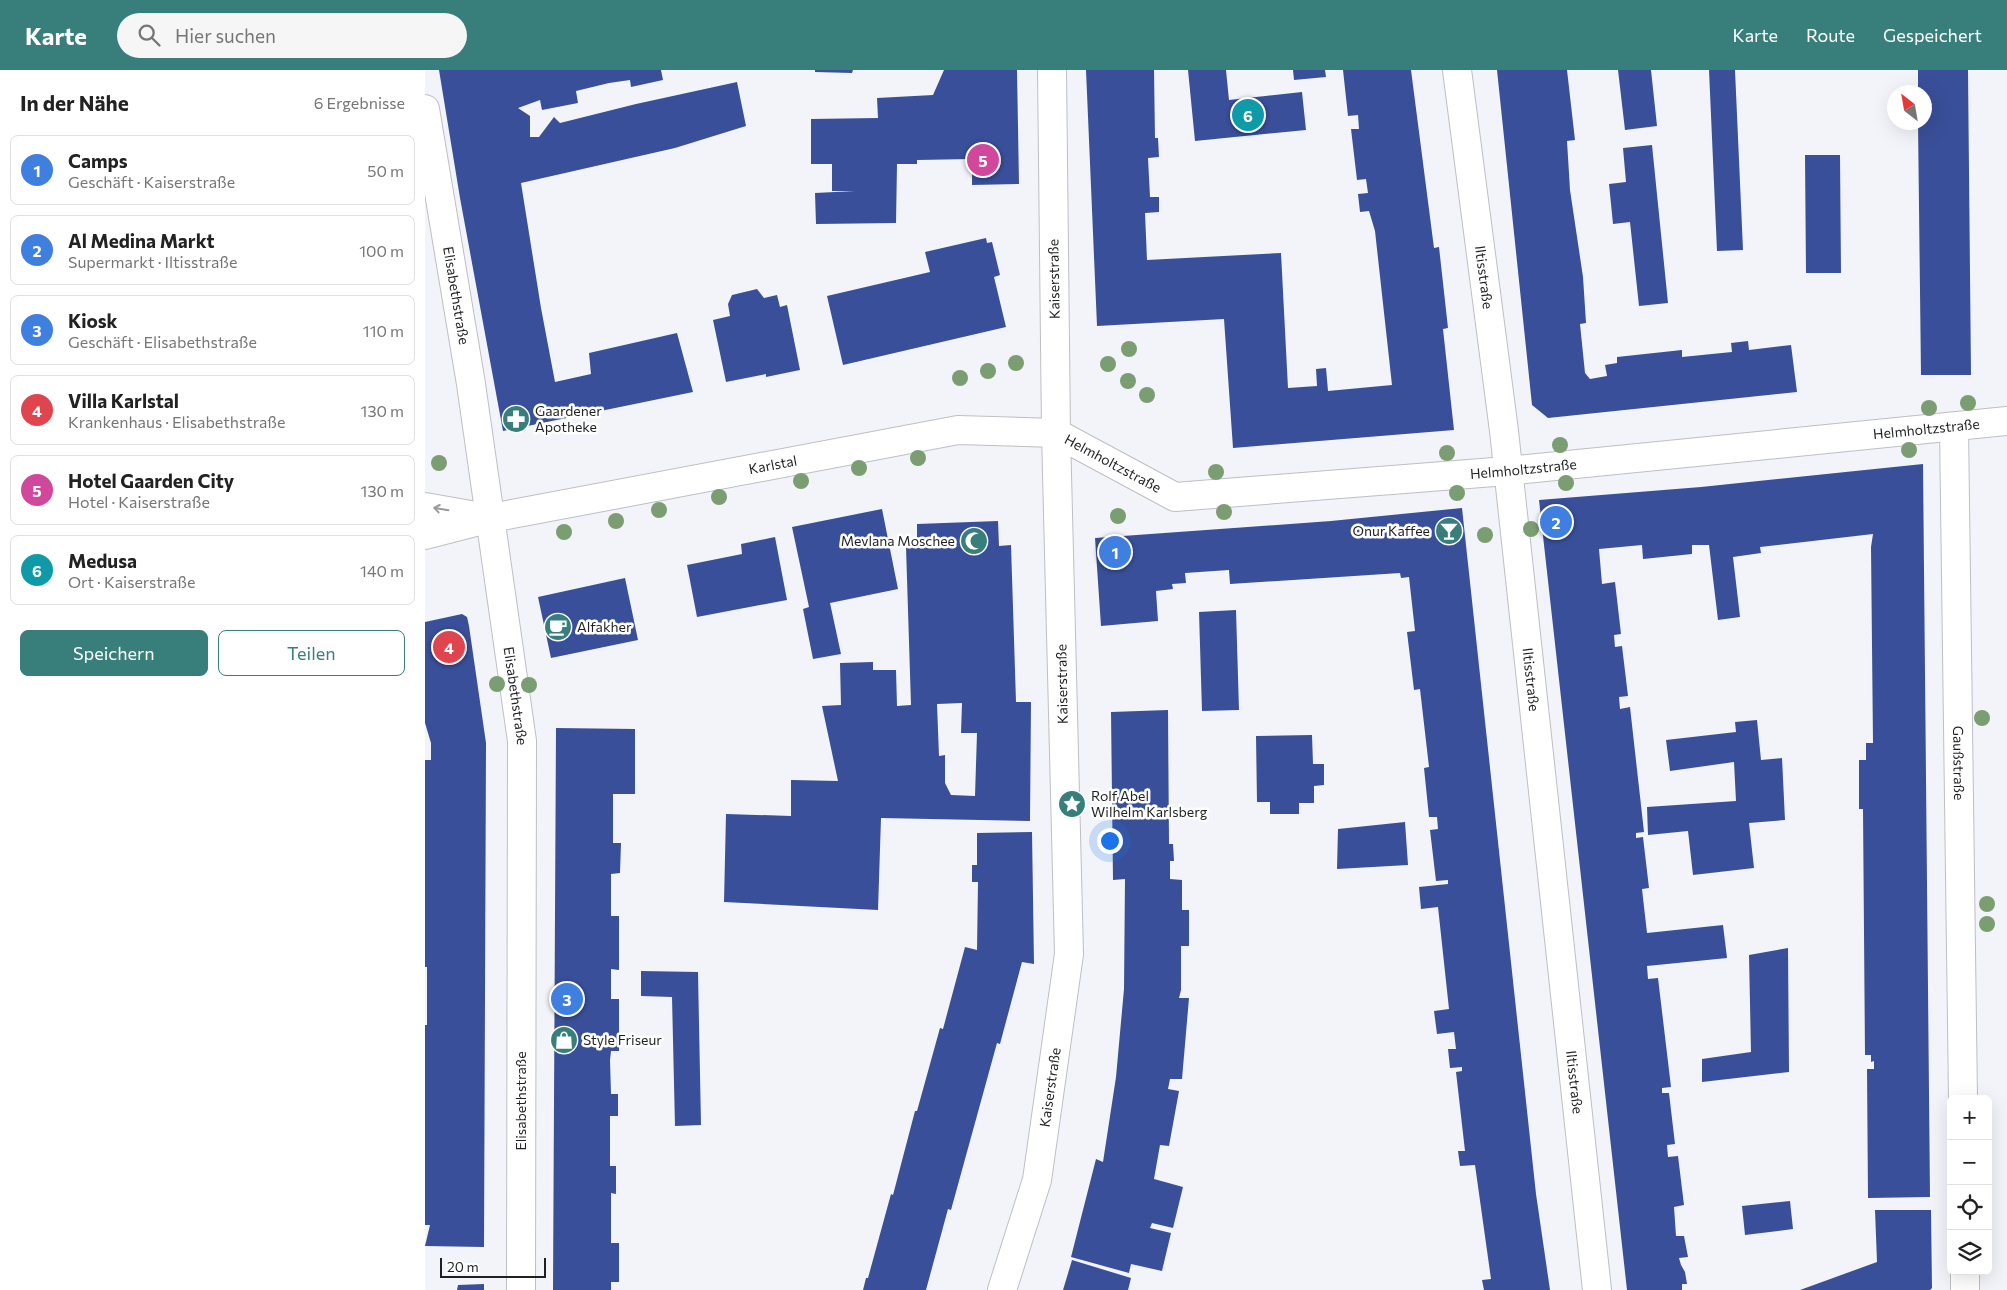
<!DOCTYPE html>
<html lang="de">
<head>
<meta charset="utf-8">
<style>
	body { margin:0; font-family:Commissioner,sans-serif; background:#f6f6f6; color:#222 }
	.controls { position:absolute; right:15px; bottom:15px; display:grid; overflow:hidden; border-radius:8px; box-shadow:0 5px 20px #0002 }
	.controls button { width:45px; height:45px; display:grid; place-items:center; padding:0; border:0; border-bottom:1px solid #e0e0e0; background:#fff; color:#222; font:25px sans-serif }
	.compass { position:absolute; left:1462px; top:15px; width:45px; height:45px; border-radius:50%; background:#fff; box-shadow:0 5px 20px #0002; rotate:329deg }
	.scale { position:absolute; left:15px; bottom:12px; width:106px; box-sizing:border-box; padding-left:5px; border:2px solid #1f2022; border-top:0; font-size:14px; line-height:18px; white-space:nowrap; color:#1f2022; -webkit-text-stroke:4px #fff; paint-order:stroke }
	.you { position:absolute; left:684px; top:770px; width:18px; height:18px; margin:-12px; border:4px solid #fff; border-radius:50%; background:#1a73e8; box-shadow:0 0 0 8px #1a73e833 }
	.badge { display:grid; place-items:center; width:32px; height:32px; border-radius:50%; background:#387f7b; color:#fff; font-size:16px; font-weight:700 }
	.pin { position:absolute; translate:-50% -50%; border:2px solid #fff; box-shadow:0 1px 5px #0006 }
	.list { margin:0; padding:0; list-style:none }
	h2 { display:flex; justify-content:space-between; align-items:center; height:65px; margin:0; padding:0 20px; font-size:21px }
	h2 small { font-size:16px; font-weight:400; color:#767676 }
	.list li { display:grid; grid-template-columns:32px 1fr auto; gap:15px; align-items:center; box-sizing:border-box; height:70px; margin:0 10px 10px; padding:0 10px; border:1px solid #e0e0e0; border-radius:8px }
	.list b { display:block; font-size:19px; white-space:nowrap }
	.list p { margin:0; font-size:16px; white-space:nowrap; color:#767676 }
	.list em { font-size:16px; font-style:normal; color:#767676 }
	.actions { display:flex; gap:10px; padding:15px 20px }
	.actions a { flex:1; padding:11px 0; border:1px solid #387f7b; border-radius:8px; text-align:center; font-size:18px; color:#387f7b }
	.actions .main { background:#387f7b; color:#fff }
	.icon { flex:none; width:28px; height:28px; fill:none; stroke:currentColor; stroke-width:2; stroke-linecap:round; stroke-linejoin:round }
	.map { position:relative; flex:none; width:1582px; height:1220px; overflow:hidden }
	header { display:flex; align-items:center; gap:30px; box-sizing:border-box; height:70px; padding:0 25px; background:#387f7b; color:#fff }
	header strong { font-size:24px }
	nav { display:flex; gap:28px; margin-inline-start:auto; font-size:18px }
	.search { width:350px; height:45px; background:#f6f6f6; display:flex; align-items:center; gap:12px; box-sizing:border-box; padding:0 18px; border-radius:28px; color:#767676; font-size:19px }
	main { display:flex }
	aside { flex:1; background:#fff }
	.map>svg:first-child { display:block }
	.building { fill:#394f99; fill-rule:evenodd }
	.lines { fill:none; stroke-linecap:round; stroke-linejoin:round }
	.minor-casing { stroke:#bdbfc3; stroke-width:30 }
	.tertiary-casing { stroke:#bdbfc3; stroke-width:30 }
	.minor { stroke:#fff; stroke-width:28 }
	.tertiary { stroke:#fff; stroke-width:28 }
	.tree { fill:#7b9d72 }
	.oneway { stroke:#9a9b9c }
	.labels { text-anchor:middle; stroke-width:5; stroke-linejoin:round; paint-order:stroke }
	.street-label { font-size:14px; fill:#1f2022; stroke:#fff }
	.poi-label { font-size:14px; fill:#1f2022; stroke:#fff; text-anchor:start }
</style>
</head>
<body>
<header>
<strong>Karte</strong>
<div class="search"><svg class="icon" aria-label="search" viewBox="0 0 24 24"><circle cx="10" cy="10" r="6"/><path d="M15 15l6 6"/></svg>Hier suchen</div>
<nav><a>Karte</a><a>Route</a><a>Gespeichert</a></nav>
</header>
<main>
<aside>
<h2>In der Nähe<small>6 Ergebnisse</small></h2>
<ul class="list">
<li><span class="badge" style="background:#3f7fe0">1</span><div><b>Camps</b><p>Geschäft · Kaiserstraße</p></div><em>50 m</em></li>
<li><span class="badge" style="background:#3f7fe0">2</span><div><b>Al Medina Markt</b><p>Supermarkt · Iltisstraße</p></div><em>100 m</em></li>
<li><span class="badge" style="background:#3f7fe0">3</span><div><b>Kiosk</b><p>Geschäft · Elisabethstraße</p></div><em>110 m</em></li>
<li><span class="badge" style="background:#e0444e">4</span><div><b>Villa Karlstal</b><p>Krankenhaus · Elisabethstraße</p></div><em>130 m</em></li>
<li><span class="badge" style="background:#d1479c">5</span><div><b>Hotel Gaarden City</b><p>Hotel · Kaiserstraße</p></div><em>130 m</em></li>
<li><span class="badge" style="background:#0f9aa8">6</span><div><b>Medusa</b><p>Ort · Kaiserstraße</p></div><em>140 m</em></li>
</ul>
<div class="actions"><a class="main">Speichern</a><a>Teilen</a></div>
</aside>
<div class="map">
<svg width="1582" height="1220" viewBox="0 0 1582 1220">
	<rect width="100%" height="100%" fill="#f2f4f9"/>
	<path class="building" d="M 14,0 L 236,0 L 238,10 L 206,17 L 205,10 L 184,13 L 151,21 L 153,33 L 117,40 L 115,30 L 93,38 L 105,46 L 105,67 L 114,67 L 129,47 L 135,53 L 211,34 L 312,12 L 321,56 L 250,78 L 96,113 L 116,238 L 130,312 L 166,304 L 164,283 L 252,263 L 268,322 L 78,361 L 35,128 Z
		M 390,0 L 428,0 L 427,3 L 390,2 Z
		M 519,0 L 592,0 L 594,114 L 547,115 L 547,89 L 492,90 L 492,94 L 472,94 L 471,153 L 391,154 L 390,123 L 430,121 L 407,121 L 407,94 L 386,94 L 386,49 L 453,48 L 452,28 L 508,25 Z
		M 661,0 L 729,0 L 730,68 L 733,68 L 734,87 L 723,88 L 725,127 L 734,127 L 734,142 L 720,143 L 722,190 L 856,183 L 863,318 L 892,316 L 891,299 L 901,298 L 903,321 L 967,315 L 950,161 L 944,141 L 935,142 L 933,124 L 943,123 L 941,109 L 932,110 L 926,59 L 934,59 L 933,45 L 923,46 L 918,0 L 986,0 L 1009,178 L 1014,177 L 1023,258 L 1018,259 L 1029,360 L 808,378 L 799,249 L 672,256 Z
		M 763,0 L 801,0 L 804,30 L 877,22 L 881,60 L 770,71 Z
		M 868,0 L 900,0 L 901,7 L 869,10 Z
		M 1072,0 L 1142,0 L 1150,70 L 1142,71 L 1145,120 L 1158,207 L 1161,253 L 1155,254 L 1160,303 L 1165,309 L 1182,306 L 1180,295 L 1192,293 L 1192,287 L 1257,280 L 1257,287 L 1307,282 L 1306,273 L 1323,271 L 1324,280 L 1366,275 L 1372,322 L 1123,348 L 1107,335 Z
		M 1193,0 L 1226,0 L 1232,56 L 1200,60 Z
		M 1284,0 L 1310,0 L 1318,180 L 1292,181 Z
		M 1493,0 L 1543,0 L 1546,305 L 1496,305 L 1493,52 L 1500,52 L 1500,22 L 1493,22 Z
		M 1227,75 L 1243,233 L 1214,236 L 1205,152 L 1188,154 L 1184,114 L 1201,112 L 1198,78 Z
		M 1380,85 L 1415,85 L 1416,203 L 1381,203 Z
		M 561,168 L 562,173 L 567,172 L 575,205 L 569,207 L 581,257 L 418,295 L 402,226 L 505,202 L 500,182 Z
		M 332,219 L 339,228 L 352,225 L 355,237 L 362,235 L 375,300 L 341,307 L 341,304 L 301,312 L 288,250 L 305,246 L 303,234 L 307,225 Z
		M 1498,394 L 1505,1127 L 1443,1128 L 1442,999 L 1449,999 L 1449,991 L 1446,992 L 1446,985 L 1440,985 L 1438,739 L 1434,739 L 1434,690 L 1441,690 L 1441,673 L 1448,673 L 1446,477 L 1448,464 L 1335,477 L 1336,483 L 1308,487 L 1315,547 L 1293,550 L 1284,475 L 1267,475 L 1267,484 L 1218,489 L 1217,475 L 1174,479 L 1177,514 L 1190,512 L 1196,564 L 1189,565 L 1190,577 L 1197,576 L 1203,626 L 1194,627 L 1195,639 L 1205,637 L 1219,762 L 1211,763 L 1211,768 L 1218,767 L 1224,818 L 1217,819 L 1222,863 L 1298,855 L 1302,888 L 1222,896 L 1223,909 L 1233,908 L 1246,1017 L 1237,1018 L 1237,1023 L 1244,1023 L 1250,1074 L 1242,1075 L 1243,1087 L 1253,1086 L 1259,1135 L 1249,1137 L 1251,1166 L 1259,1166 L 1263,1187 L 1254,1188 L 1256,1195 L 1260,1202 L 1262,1214 L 1257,1214 L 1257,1220 L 1202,1220 L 1114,430 L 1276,417 Z
		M 1037,438 L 1111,1124 L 1125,1220 L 1059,1220 L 1057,1210 L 1066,1209 L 1050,1095 L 1035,1096 L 1033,1081 L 1040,1081 L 1031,1002 L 1037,1001 L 1037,997 L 1025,998 L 1023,979 L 1031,979 L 1029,962 L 1012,964 L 1009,941 L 1024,939 L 1013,837 L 996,839 L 994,817 L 1023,814 L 1023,810 L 1011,811 L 1005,760 L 1013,759 L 1012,747 L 1004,747 L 999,698 L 1004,697 L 995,619 L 989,620 L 982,562 L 990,561 L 984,507 L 976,508 L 975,503 L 805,514 L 804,500 L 760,503 L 761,513 L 747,514 L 748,519 L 731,521 L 733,551 L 676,556 L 670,468 L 906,451 Z
		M 457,439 L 473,519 L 405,533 L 416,584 L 388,589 L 378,539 L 384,537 L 367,457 Z
		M 573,451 L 574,476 L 586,475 L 591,632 L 606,632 L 605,751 L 456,748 L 453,840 L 299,832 L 301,744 L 366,746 L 366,710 L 413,711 L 397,636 L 416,635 L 415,593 L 448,592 L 448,600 L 471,600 L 472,636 L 486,635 L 481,477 L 492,477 L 492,454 ZM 537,633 L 536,663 L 552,663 L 550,726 L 526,725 L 520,713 L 520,685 L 514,686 L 512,634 Z
		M 350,467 L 362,530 L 272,547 L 262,495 L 317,484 L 316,474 Z
		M 200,508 L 213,570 L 126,588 L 113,527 Z
		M 811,540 L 814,640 L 777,641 L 774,542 Z
		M 37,544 L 42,547 L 44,556 L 61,673 L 59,1177 L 0,1176 L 5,1155 L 0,1155 L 0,955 L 2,955 L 2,897 L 0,897 L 0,690 L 6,690 L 6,673 L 0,653 L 0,552 Z
		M 743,640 L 744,774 L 748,774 L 749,791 L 745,791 L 745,809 L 757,810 L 757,840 L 764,840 L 764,876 L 756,876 L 756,920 L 754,928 L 764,928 L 757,1009 L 745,1009 L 743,1019 L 754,1021 L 744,1076 L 735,1075 L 729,1109 L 758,1117 L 748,1158 L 727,1153 L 725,1158 L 746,1163 L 737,1201 L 706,1194 L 704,1203 L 646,1187 L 671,1089 L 678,1092 L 691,1007 L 699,919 L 700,809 L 688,810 L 686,642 Z
		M 1332,650 L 1336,690 L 1357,688 L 1360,750 L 1324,753 L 1329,798 L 1268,805 L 1263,761 L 1223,765 L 1222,737 L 1311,731 L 1309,692 L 1245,701 L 1241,670 L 1311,662 L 1310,652 Z
		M 131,658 L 210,659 L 210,724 L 188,724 L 188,773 L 196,773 L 195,803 L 186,804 L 186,846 L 194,846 L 194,900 L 186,899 L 186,929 L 194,929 L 194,981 L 186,981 L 185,990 L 186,1024 L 193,1024 L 193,1046 L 185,1046 L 185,1096 L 191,1096 L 191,1124 L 186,1123 L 186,1173 L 194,1173 L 194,1212 L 186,1212 L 186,1220 L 128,1220 Z
		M 887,665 L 888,694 L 899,694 L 899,715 L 889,716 L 889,733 L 874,733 L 874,744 L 845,744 L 845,732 L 832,732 L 831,666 Z
		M 980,752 L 983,795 L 912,799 L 913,759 Z
		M 607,762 L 609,894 L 597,892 L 575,974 L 572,973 L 526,1140 L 523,1139 L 501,1220 L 438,1220 L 441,1208 L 443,1208 L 466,1124 L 468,1125 L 490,1041 L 492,1041 L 515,958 L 518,959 L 540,877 L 552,880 L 553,812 L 547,812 L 547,795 L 552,795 L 552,763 Z
		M 1363,878 L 1364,1002 L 1277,1012 L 1277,989 L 1326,982 L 1324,885 Z
		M 216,901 L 273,902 L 276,1055 L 250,1056 L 247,927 L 216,926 Z
		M 1365,1131 L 1368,1159 L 1320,1165 L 1317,1136 Z
		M 1450,1140 L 1506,1140 L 1507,1218 L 1505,1220 L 1375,1220 L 1452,1192 Z
		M 647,1190 L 706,1208 L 703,1220 L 638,1220 Z
		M 59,1214 L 59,1220 L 32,1220 L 33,1215 Z"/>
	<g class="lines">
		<g class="minor-casing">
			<g id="minor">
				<path id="s1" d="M 1032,0 L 1079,361 L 1172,1220"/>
				<path id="s2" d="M 0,39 L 46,314 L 97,671 L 96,1220"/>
				<path id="s3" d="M 1529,357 L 1538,1029"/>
				<path d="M 1540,1201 L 1540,1220"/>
				<path id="s4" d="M 577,1220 L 612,1110 L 644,884 L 631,363 L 627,0"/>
			</g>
		</g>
		<g class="tertiary-casing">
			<g id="tertiary">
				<path d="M 0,437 L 57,447"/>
				<path id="s5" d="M 0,465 L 66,448 L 533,360 L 631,363 L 750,427 L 1082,401 L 1582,351"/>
			</g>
		</g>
		<use href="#minor" class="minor"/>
		<use href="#tertiary" class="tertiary"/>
	</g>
	<g class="tree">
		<circle cx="704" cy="279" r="8"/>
		<circle cx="591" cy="293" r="8"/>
		<circle cx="683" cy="294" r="8"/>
		<circle cx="563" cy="301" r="8"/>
		<circle cx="535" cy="308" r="8"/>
		<circle cx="703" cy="311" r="8"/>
		<circle cx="722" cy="325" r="8"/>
		<circle cx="1543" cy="333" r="8"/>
		<circle cx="1504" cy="338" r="8"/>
		<circle cx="1135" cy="375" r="8"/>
		<circle cx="1484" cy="380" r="8"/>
		<circle cx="1022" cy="383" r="8"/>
		<circle cx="493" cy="388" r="8"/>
		<circle cx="14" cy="393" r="8"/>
		<circle cx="434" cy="398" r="8"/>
		<circle cx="791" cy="402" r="8"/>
		<circle cx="376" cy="411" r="8"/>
		<circle cx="1141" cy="413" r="8"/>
		<circle cx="1032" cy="423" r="8"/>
		<circle cx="294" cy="427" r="8"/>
		<circle cx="234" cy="440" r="8"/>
		<circle cx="799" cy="442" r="8"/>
		<circle cx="693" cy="446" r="8"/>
		<circle cx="191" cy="451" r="8"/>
		<circle cx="1106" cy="459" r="8"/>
		<circle cx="139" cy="462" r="8"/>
		<circle cx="1060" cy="465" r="8"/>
		<circle cx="72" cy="614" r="8"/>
		<circle cx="104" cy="615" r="8"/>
		<circle cx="1557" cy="648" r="8"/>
		<circle cx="1562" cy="834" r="8"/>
		<circle cx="1562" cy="854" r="8"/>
	</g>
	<defs><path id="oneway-shaft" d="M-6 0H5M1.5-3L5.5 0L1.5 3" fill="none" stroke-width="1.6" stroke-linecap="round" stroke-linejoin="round" transform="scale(1.25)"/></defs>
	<use class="oneway" href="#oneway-shaft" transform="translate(16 439) rotate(-171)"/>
	<defs>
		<g id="pharmacy-disc" transform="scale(1.4375)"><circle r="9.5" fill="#387f7b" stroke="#fff"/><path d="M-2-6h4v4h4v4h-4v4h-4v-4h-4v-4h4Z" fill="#fff"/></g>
		<g id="bar-disc" transform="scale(1.4375)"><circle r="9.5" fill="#387f7b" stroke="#fff"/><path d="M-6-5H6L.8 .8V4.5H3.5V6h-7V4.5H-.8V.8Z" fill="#fff"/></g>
		<g id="mosque-disc" transform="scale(1.4375)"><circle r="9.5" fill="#387f7b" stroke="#fff"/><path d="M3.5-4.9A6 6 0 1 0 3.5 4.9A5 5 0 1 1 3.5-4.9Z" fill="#fff"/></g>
		<g id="cafe-disc" transform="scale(1.4375)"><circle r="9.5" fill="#387f7b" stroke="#fff"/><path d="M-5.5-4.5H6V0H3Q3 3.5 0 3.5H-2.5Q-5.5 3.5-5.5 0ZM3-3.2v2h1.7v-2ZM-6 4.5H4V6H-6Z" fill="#fff"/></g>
		<g id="sight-disc" transform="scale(1.4375)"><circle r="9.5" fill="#387f7b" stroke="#fff"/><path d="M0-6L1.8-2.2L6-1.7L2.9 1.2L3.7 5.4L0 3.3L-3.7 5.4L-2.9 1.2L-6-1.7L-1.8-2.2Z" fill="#fff"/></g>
		<g id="shop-disc" transform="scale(1.4375)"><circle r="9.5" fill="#387f7b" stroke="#fff"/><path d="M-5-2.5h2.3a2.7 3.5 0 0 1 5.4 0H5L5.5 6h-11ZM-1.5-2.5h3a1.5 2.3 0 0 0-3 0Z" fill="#fff"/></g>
	</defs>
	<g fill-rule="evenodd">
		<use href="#pharmacy-disc" x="91" y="349"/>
		<use href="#bar-disc" x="1024" y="461"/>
		<use href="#mosque-disc" x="549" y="471"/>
		<use href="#cafe-disc" x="133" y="557"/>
		<use href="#sight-disc" x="647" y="734"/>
		<use href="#shop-disc" x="139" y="970"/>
	</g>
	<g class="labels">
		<g class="street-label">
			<text dy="5" stroke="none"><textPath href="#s1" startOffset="209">Iltisstraße</textPath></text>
			<text transform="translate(629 209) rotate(-91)" y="5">Kaiserstraße</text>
			<text dy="5" stroke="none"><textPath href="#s2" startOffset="189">Elisabethstraße</textPath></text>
			<text dy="5" stroke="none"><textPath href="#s5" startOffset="1531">Helmholtzstraße</textPath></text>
			<text dy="5" stroke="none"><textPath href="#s5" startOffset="706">Helmholtzstraße</textPath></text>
			<text dy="5" stroke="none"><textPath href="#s5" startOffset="355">Karlstal</textPath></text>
			<text dy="5" stroke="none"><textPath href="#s5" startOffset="1126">Helmholtzstraße</textPath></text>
			<text dy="5" stroke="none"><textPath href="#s1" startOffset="614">Iltisstraße</textPath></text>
			<text transform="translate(637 614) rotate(-91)" y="5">Kaiserstraße</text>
			<text dy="5" stroke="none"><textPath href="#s2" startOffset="594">Elisabethstraße</textPath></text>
			<text dy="5" stroke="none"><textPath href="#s3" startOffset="336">Gaußstraße</textPath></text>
			<text dy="5" stroke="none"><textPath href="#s1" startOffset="1019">Iltisstraße</textPath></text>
			<text dy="5" stroke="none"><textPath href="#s4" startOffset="209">Kaiserstraße</textPath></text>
			<text transform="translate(96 1031) rotate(-90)" y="5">Elisabethstraße</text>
		</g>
		<g class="poi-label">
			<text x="110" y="346">Gaardener<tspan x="110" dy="16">Apotheke</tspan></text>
			<text x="1005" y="466" text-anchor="end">Onur Kaffee</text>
			<text x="530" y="476" text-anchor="end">Mevlana Moschee</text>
			<text x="152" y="562">Alfakher</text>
			<text x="666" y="731">Rolf Abel<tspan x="666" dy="16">Wilhelm Karlsberg</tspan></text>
			<text x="158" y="975">Style Friseur</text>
		</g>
	</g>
</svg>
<div class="controls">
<button>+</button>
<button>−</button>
<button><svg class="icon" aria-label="locate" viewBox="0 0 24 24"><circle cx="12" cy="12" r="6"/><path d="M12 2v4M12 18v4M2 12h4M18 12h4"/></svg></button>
<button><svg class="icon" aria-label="layers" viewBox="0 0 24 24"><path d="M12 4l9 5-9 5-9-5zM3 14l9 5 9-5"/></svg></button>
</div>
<svg class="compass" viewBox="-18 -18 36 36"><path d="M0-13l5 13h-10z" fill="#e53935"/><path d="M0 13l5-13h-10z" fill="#767676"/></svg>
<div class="scale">20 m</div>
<div class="you"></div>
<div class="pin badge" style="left:690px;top:482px;background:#3f7fe0">1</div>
<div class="pin badge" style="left:1131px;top:452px;background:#3f7fe0">2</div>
<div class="pin badge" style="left:142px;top:929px;background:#3f7fe0">3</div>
<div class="pin badge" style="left:24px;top:577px;background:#e0444e">4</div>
<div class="pin badge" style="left:558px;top:90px;background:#d1479c">5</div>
<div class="pin badge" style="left:823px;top:45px;background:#0f9aa8">6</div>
</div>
</main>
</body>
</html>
